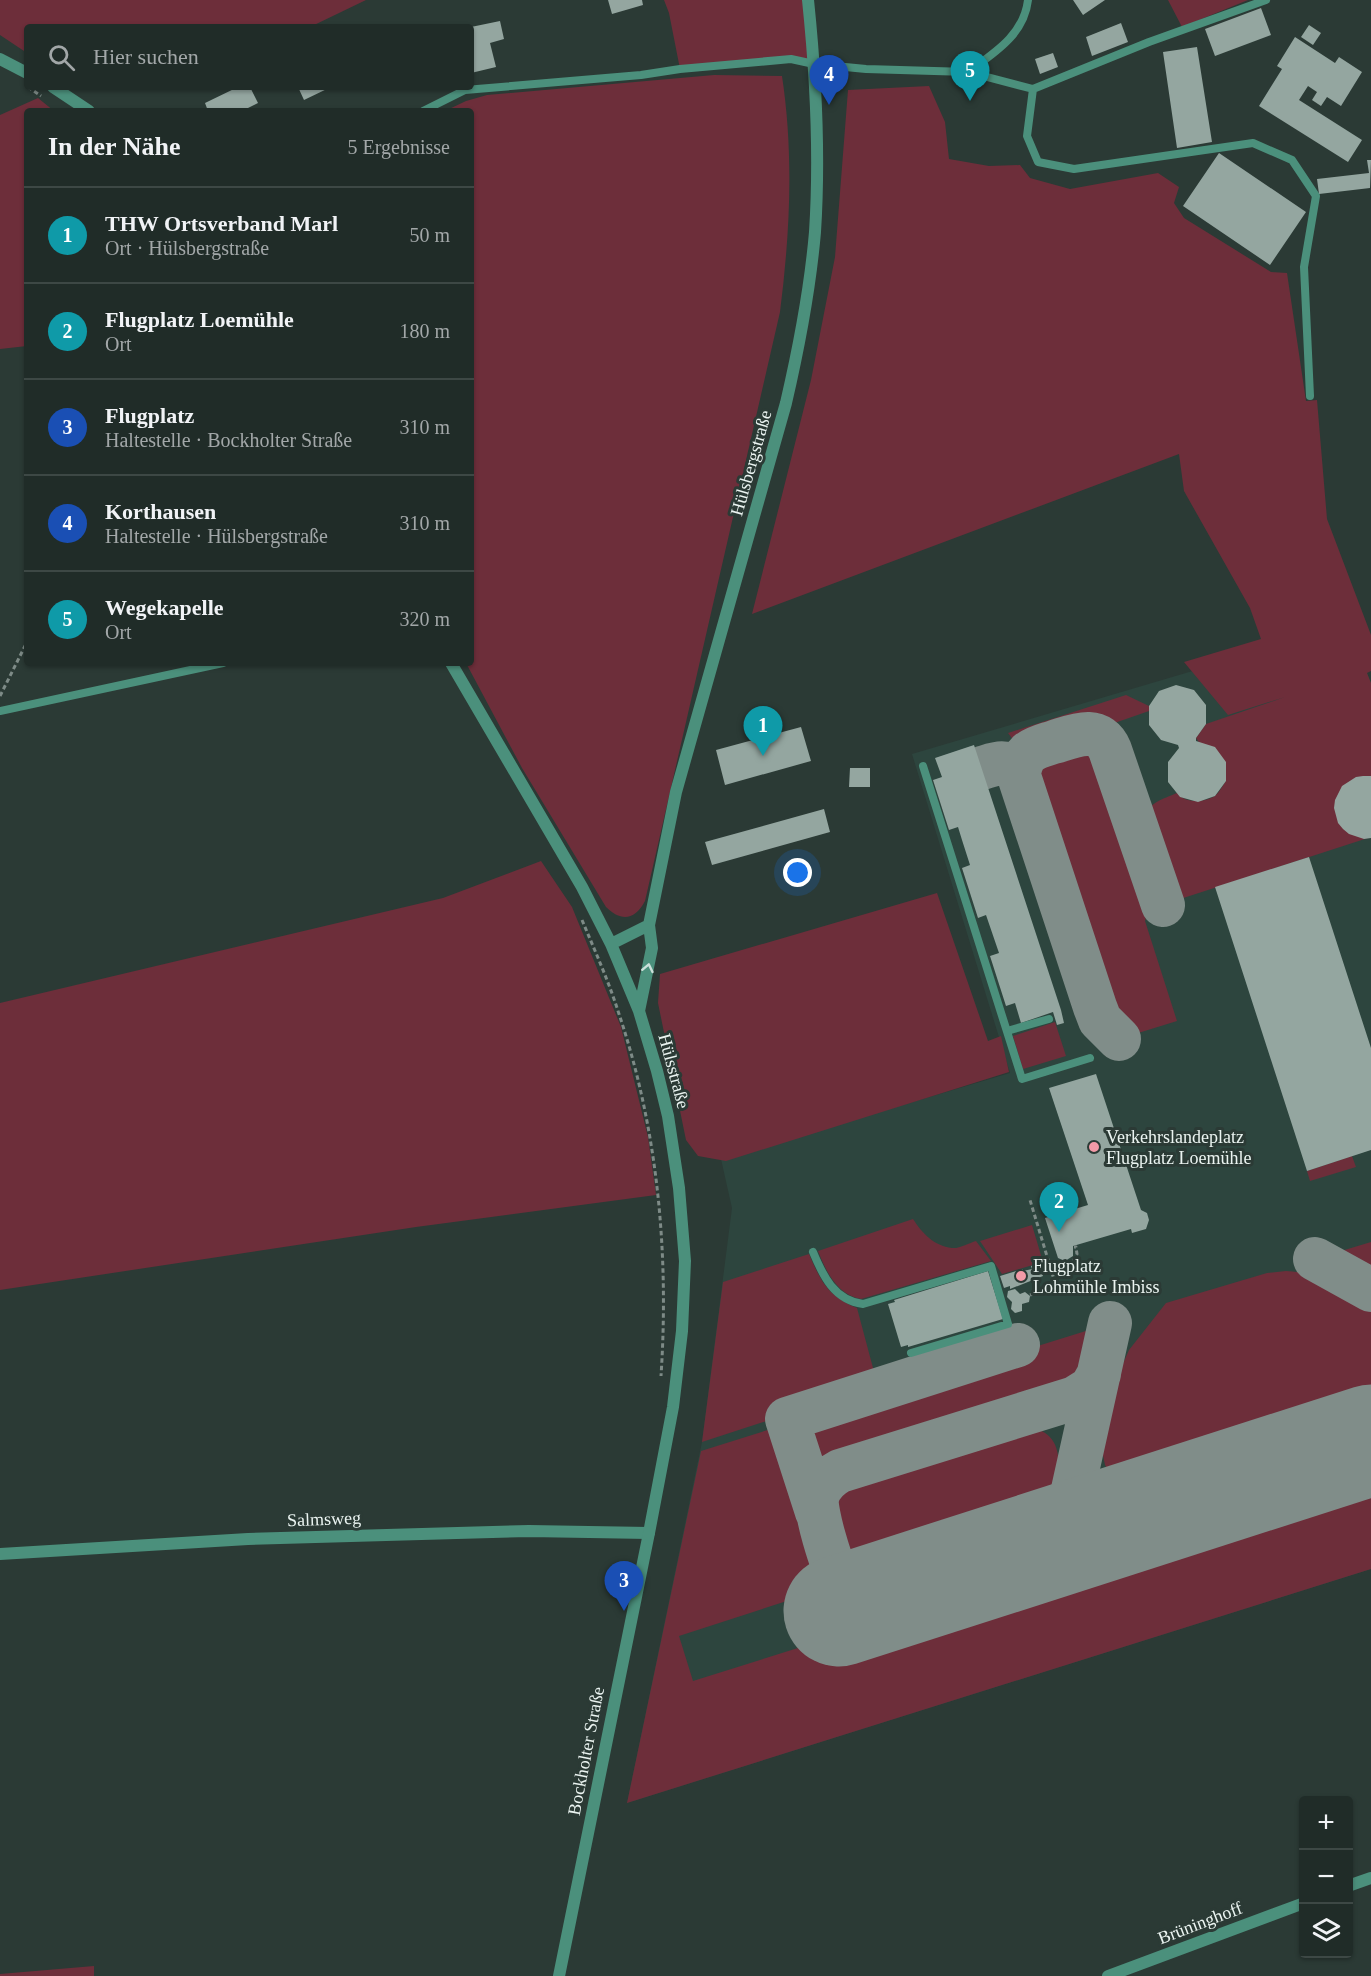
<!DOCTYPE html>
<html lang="de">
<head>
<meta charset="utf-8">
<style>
	body { margin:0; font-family:"Times New Roman",serif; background:#283430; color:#f1f3f6 }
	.controls { position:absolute; right:18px; bottom:18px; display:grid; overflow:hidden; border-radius:6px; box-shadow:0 2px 4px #0004 }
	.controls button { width:54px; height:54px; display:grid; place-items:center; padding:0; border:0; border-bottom:2px solid #3d4845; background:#202c28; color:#f1f3f6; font:30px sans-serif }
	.you { position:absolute; left:798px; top:873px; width:21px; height:21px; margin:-15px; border:4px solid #fff; border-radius:50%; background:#1a73e8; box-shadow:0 0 0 9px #1a73e833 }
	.badge { display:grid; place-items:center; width:39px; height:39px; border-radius:50%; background:#8c9099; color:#fff; font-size:20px; font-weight:700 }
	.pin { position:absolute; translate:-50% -50px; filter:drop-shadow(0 2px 3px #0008) }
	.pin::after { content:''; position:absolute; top:32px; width:21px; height:18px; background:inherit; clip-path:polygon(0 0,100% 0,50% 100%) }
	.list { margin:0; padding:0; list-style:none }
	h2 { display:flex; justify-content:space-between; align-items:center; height:78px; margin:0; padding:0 24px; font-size:26px }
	h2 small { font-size:20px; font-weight:400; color:#a2a7a8 }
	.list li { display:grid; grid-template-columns:39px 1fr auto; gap:18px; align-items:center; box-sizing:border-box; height:96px; padding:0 24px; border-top:2px solid #3d4845 }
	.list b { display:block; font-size:22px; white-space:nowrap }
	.list p { margin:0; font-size:20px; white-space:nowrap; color:#a2a7a8 }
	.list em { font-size:20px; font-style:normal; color:#a2a7a8 }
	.icon { flex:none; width:33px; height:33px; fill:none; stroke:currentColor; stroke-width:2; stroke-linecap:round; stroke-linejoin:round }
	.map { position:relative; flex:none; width:1371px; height:1976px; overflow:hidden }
	.search { position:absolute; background:#202c28; box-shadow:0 2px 4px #0004; left:24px; top:24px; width:450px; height:66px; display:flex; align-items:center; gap:15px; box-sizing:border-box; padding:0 21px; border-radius:6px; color:#a2a7a8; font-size:22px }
	.panel { position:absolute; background:#202c28; box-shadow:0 2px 4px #0004; left:24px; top:108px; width:450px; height:558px; border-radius:6px }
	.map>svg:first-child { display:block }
	.built { fill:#2d453e }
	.green { fill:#6d2e3a }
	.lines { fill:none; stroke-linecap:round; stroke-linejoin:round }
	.taxiway { stroke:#808d89; stroke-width:44 }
	.runway { stroke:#808d89; stroke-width:111 }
	.building { fill:#94a6a0 }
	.path { stroke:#7e8b87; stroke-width:3; stroke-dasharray:4.5 3; stroke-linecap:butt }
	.service { stroke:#4b907c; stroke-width:8 }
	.minor { stroke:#4b907c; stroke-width:12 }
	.tertiary { stroke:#4b907c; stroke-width:12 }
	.oneway { stroke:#cbe0da }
	.poi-dot { fill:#f39aa7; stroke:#2b3a35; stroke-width:2 }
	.labels { text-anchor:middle; stroke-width:6; stroke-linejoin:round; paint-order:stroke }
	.street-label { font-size:18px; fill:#ebf4f1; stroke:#2b3a35 }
	.poi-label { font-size:18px; fill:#ebf4f1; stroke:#2b3a35; text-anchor:start }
</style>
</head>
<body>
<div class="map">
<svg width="1371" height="1976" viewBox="0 0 1371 1976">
	<rect width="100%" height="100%" fill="#2b3a35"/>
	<path class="built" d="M 1348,625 L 1371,683 L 1371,1569 L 627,1803 L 702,1442 L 732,1208 L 721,1159 L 1010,1073 L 912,754 Z"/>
	<path class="green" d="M 0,0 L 366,0 L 310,27 L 27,27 L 27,53 L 0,35 Z
		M 664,0 L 808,0 L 814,64 L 791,59 L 680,69 L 669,13 Z
		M 1168,0 L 1248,0 L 1182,27 Z
		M 714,75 L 782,76 C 794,155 790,233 780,312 L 645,901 C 635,920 621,922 606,907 L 522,768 L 466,663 L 471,663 L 471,111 L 445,111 L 466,101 L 487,95 Z
		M 929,86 L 945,122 L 949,159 L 989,166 L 1020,165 L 1030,178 L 1070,189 L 1158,173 L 1179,187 L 1174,203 L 1184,218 L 1271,272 L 1287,273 L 1306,401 L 1317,400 L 1327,519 L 1371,635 L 1371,671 L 1367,673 L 1371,683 L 1371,837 L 1171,902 L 1144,821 C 1146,803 1163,799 1177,793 C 1185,803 1202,803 1213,797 C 1219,794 1222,786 1226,781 L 1196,738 L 1206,724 L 1285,697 L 1228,715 L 1184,662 L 1261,639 L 1250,608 L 1184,491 L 1179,454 L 752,614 L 811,380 L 835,257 L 848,90 Z
		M 38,98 L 54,111 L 27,111 L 27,346 L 0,349 L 0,115 Z
		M 1126,695 L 1149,706 L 1149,711 L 1103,727 C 1081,707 1037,751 1014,741 L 1008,733 Z
		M 1085,743 L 1098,749 L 1102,755 L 1153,908 L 1147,913 L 1145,921 L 1177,1021 L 1135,1034 L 1115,1016 L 1110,1006 L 1035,776 C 1036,752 1065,746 1085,743 Z
		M 541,861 L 572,907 L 621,1027 L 648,1137 L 656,1195 L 416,1227 L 0,1290 L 0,1003 L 443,898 Z
		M 937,893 L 988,1041 L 1001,1036 L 1009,1072 L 726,1161 L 698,1156 L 686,1140 L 658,1003 L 660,974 Z
		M 1055,1022 L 1066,1056 L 1023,1069 L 1013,1036 Z
		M 1352,1156 L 1356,1167 L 1310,1181 L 1307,1171 Z
		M 913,1219 C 922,1233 934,1246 952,1248 C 959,1249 969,1243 976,1241 L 991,1261 L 861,1299 C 837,1295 826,1271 818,1251 Z
		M 1032,1225 L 1043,1262 L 1002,1274 L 980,1241 Z
		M 1371,1242 L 1371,1280 L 1334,1259 L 1334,1256 L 1338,1252 Z
		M 809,1254 C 821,1282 828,1296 857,1308 L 877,1383 L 868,1388 L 702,1442 L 723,1282 Z
		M 1286,1271 C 1321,1273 1341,1284 1371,1300 L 1371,1416 L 1145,1487 L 1128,1486 L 1114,1479 L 1105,1465 L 1102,1450 L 1121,1368 L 1129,1350 L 1166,1303 L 1267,1273 Z
		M 1089,1330 C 1085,1350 1084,1377 1067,1390 L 822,1467 C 806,1465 804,1443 800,1430 L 799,1425 L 803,1419 Z
		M 1021,1426 C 1056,1428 1063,1451 1056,1482 C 1052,1501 1050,1515 1031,1523 L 883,1571 C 851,1573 843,1561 834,1533 C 825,1506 828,1490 855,1475 L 1011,1427 Z
		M 774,1428 L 777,1428 L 781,1433 L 830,1587 L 679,1636 L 693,1681 L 1371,1468 L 1371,1569 L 627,1803 L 701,1451 Z
		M 94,1966 L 94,1976 L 0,1976 L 0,1974 Z"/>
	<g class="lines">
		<path class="taxiway" d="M 982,768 C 995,764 1006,759 1017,770 L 1095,1007 L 1100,1020 L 1119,1039
			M 1019,774 C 1020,766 1022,759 1028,753 C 1035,747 1045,745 1054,742 C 1074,736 1099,724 1110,750 L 1163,905
			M 1315,1259 L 1371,1290
			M 1076,1477 C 1080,1516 1101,1522 1136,1516
			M 817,1512 L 787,1419 L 1018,1345
			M 1042,1546 L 1057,1535 L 1066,1521 L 1110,1323
			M 896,1593 C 881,1596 865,1600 851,1591 C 846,1588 842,1583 839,1578 C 831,1565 815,1512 817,1498 C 820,1485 829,1477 840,1471 L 1075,1398 L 1091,1388 L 1099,1374"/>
		<path class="runway" d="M 839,1611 L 1371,1440"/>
	</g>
	<path class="building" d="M 608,0 L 642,0 L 643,5 L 612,14 Z
		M 1073,0 L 1105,0 L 1083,15 Z
		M 1261,8 L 1271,35 L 1215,56 L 1205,29 Z
		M 500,21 L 504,39 L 490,43 L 496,67 L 471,73 L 471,47 L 473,47 L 471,27 Z
		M 1121,23 L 1128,42 L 1092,56 L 1086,37 Z
		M 1309,25 L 1321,33 L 1313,45 L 1301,37 Z
		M 1295,37 L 1335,63 L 1339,57 L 1362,72 L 1341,106 L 1327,97 L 1321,106 L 1312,100 L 1317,92 L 1308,86 L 1299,100 L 1362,140 L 1348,162 L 1259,106 L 1282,69 L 1277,66 Z
		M 1197,47 L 1212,142 L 1177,148 L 1163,52 Z
		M 1053,53 L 1058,67 L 1040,74 L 1035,59 Z
		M 238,87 L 250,87 L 258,103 L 242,111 L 208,111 L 205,103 Z
		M 298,87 L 331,87 L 304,100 Z
		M 1219,153 L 1306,212 L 1270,265 L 1183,206 Z
		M 1367,160 L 1371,160 L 1370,188 L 1319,194 L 1317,179 L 1369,173 Z
		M 1176,685 L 1194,690 L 1206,705 L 1206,724 L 1196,738 L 1196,741 L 1215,747 L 1226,762 L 1226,781 L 1215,796 L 1198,802 L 1180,797 L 1168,782 L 1168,762 L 1179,748 L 1178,745 L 1161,740 L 1149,725 L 1149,706 L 1159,691 Z
		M 801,727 L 811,761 L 725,785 L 716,750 Z
		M 974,745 L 1061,1010 L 1064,1023 L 1057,1025 L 1053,1012 L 1021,1023 L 1015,1003 L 1006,1006 L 990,956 L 999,953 L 986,915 L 978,918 L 962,868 L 970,865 L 962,840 L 958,827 L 949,830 L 933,780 L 942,777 L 935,758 Z
		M 850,768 L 870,768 L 870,787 L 849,787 Z
		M 1363,776 L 1371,776 L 1371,838 L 1364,839 L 1349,834 L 1343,829 L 1338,823 L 1334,808 L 1335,800 L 1342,786 L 1356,777 Z
		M 824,809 L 830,832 L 712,865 L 705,842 Z
		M 1309,857 L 1371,1048 L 1371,1150 L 1307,1171 L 1215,887 Z
		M 1096,1074 L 1141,1210 L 1147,1213 L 1149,1220 L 1146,1229 L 1132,1233 L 1131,1229 L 1073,1246 L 1073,1256 L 1065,1261 L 1058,1258 L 1045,1218 L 1088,1205 L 1049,1088 Z
		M 1039,1264 L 1043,1276 L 1010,1289 L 1010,1286 L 1004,1288 L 1000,1276 L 1023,1269 L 1023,1271 L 1032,1269 L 1031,1266 Z
		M 988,1271 L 1003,1319 L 908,1347 L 908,1345 L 901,1347 L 888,1304 L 895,1302 L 894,1300 Z
		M 1015,1289 L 1020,1294 L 1025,1292 L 1030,1296 L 1029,1302 L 1022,1304 L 1022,1311 L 1015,1313 L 1011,1309 L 1012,1302 L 1007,1297 L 1008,1291 Z"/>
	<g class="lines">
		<path class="path" d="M 28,87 L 41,96
			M 0,696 L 27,642
			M 582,920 C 595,951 609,982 619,1014 C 658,1130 669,1254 661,1376
			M 1072,1263 L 1075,1265 L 1090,1262
			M 1052,1270 L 1073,1261 L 1077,1254 L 1076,1247 L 1074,1247
			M 1030,1295 L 1056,1286 L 1030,1200"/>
		<path class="service" d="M 968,72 C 994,53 1024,35 1028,0
			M 1033,89 L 1027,136 L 1038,162 L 1074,169 L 1253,143 L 1292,160 L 1316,196 L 1304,267 L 1310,396
			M 423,111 L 465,90 L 641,75 L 680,69 L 791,59 L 814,64 L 866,69 L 968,72 L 1033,89 L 1149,42 L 1266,0
			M 0,711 L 223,663
			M 923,766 L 1022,1079 L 1090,1058
			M 1007,1031 L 1049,1019
			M 813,1252 C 823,1276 834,1300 863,1304 L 991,1266 L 1008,1324 L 911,1353"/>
		<path class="minor" d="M 0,1554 L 248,1539 L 529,1531 L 649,1533
			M 1348,1886 L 1371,1878
			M 1108,1976 L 1304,1903"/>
		<path class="tertiary" d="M 0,59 L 27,73
			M 53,87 L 89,111
			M 451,663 L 582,887 L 611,944 L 639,1011 L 657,1071 L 668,1116 L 679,1188 L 685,1261 L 682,1331 L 673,1407 L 649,1533 L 559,1976
			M 611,944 L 649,925
			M 639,1011 L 652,948 L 649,925 L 676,792 L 786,403 C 799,347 810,290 815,232 C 820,155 816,77 808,0"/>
	</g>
	<defs><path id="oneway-chevron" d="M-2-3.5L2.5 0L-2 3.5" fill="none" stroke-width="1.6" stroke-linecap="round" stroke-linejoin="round" transform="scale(1.5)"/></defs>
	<use class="oneway" href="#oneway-chevron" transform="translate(648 968) rotate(-78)"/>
	<g class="poi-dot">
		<circle cx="1094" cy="1147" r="6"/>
		<circle cx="1021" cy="1276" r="6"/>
	</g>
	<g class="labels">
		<g class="street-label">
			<text transform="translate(751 463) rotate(-74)" y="6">Hülsbergstraße</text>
			<text transform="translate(674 1071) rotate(75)" y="6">Hülsstraße</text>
			<text transform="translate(324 1519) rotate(-2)" y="6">Salmsweg</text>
			<text transform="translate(586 1751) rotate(-79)" y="6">Bockholter Straße</text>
			<text transform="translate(1200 1923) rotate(-21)" y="6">Brüninghoff</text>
		</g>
		<g class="poi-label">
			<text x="1106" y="1143">Verkehrslandeplatz<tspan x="1106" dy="21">Flugplatz Loemühle</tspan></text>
			<text x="1033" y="1272">Flugplatz<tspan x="1033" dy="21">Lohmühle Imbiss</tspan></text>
		</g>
	</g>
</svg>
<div class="controls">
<button>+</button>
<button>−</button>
<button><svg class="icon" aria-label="layers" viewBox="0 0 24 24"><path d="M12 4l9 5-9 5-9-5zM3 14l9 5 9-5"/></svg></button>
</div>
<div class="you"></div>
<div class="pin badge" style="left:763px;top:756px;background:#0f9aa8">1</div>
<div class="pin badge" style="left:1059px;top:1232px;background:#0f9aa8">2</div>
<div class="pin badge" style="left:624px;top:1611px;background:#1a4fb4">3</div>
<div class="pin badge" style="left:829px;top:105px;background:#1a4fb4">4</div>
<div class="pin badge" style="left:970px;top:101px;background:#0f9aa8">5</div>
<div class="search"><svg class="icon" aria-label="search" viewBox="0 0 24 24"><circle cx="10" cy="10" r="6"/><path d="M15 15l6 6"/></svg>Hier suchen</div>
<section class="panel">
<h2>In der Nähe<small>5 Ergebnisse</small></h2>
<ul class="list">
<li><span class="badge" style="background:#0f9aa8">1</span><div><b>THW Ortsverband Marl</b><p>Ort · Hülsbergstraße</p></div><em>50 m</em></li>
<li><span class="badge" style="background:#0f9aa8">2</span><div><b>Flugplatz Loemühle</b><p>Ort</p></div><em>180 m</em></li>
<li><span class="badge" style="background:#1a4fb4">3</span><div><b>Flugplatz</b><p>Haltestelle · Bockholter Straße</p></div><em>310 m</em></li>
<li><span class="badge" style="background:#1a4fb4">4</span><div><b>Korthausen</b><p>Haltestelle · Hülsbergstraße</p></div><em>310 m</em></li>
<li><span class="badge" style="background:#0f9aa8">5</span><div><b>Wegekapelle</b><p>Ort</p></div><em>320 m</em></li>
</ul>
</section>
</div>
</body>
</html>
